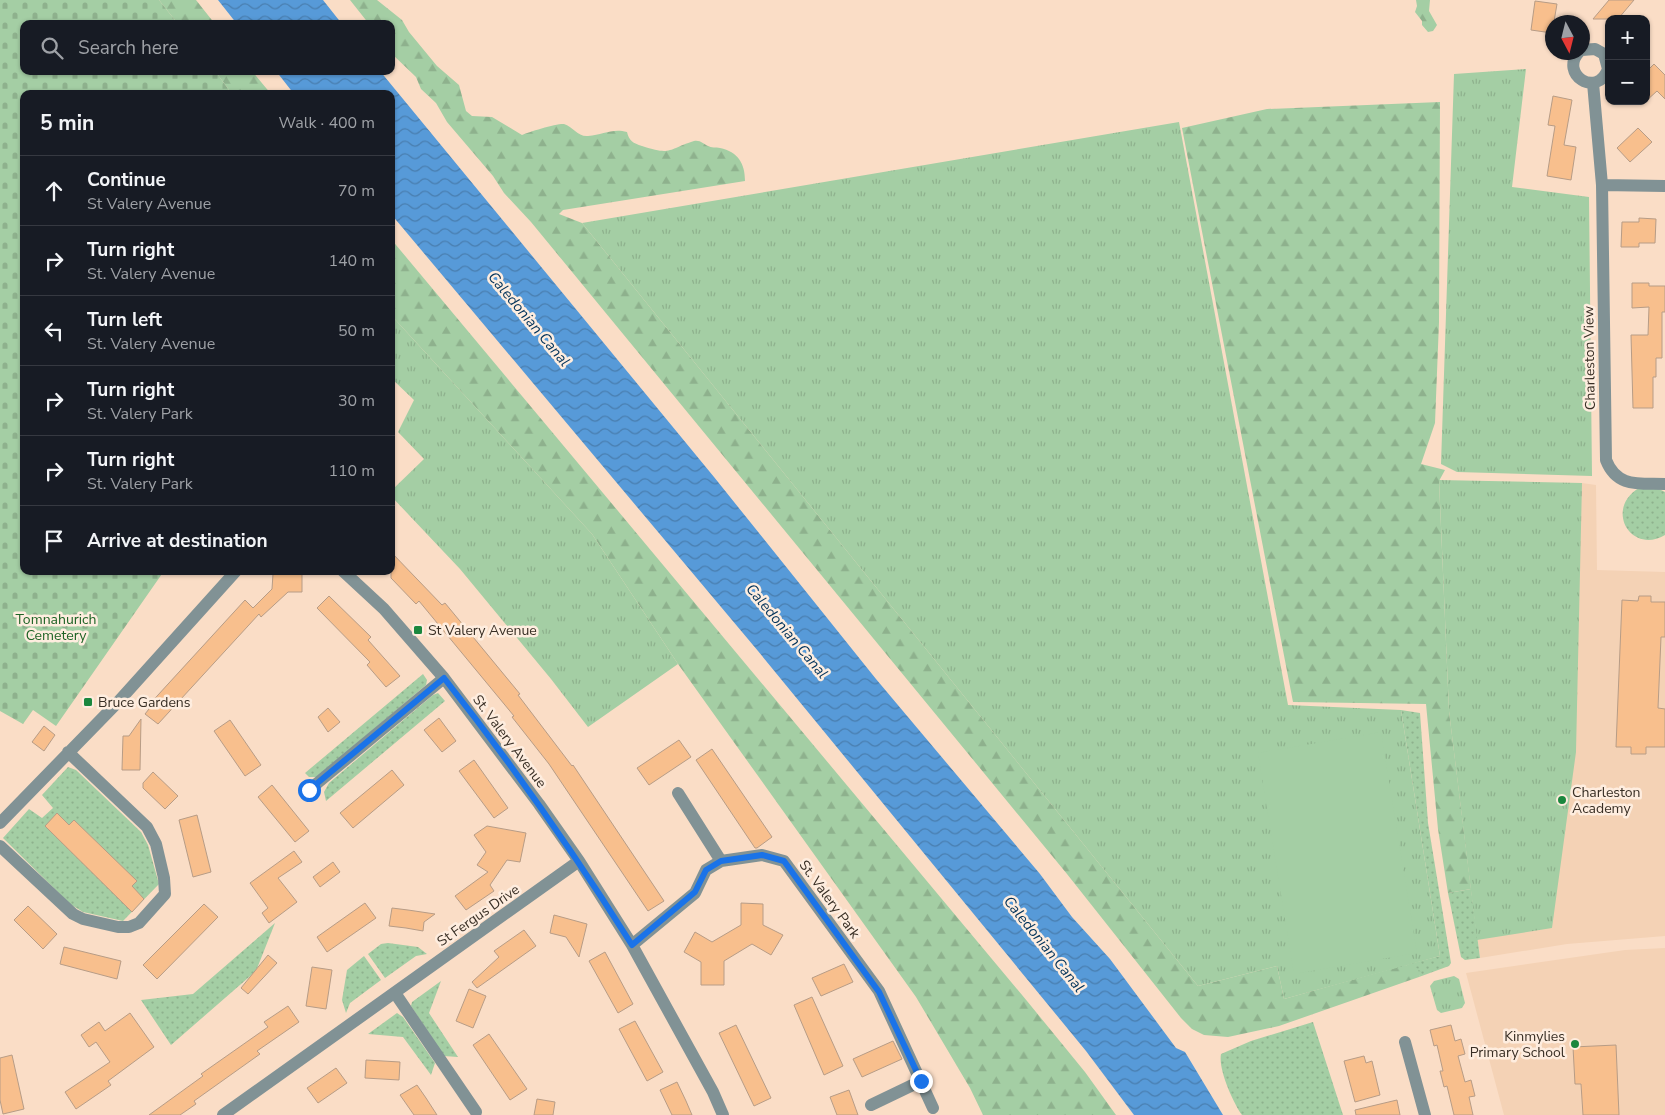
<!DOCTYPE html>
<html lang="en">
<head>
<meta charset="utf-8">
<style>
	body { margin:0; font-family:"Nunito Sans",sans-serif; background:#242831; color:#f1f3f6 }
	.controls { position:absolute; right:15px; top:15px; display:grid; overflow:hidden; border-radius:10px; box-shadow:0 1px 4px #0004 }
	.controls button { width:45px; height:45px; display:grid; place-items:center; padding:0; border:0; border-bottom:1px solid #363941; background:#171b24; color:#f1f3f6; font:25px sans-serif }
	.compass { position:absolute; left:1545px; top:15px; width:45px; height:45px; border-radius:50%; background:#171b24; box-shadow:0 1px 4px #0004; rotate:173deg }
	.stop { position:absolute; width:15px; height:15px; margin:-11px; border:4px solid #1a73e8; border-radius:50%; background:#fff }
	.stop.end { background:#1a73e8; border-color:#fff; box-shadow:0 1px 5px #0008 }
	.list { margin:0; padding:0; list-style:none }
	h2 { display:flex; justify-content:space-between; align-items:center; height:65px; margin:0; padding:0 20px; font-size:21px }
	h2 small { font-size:16px; font-weight:400; color:#9ea1a6 }
	.list li { display:grid; grid-template-columns:32px 1fr auto; gap:15px; align-items:center; box-sizing:border-box; height:70px; padding:0 20px; border-top:1px solid #363941 }
	.list b { display:block; font-size:19px; white-space:nowrap }
	.list p { margin:0; font-size:16px; white-space:nowrap; color:#9ea1a6 }
	.list em { font-size:16px; font-style:normal; color:#9ea1a6 }
	.icon { flex:none; width:28px; height:28px; fill:none; stroke:currentColor; stroke-width:2; stroke-linecap:round; stroke-linejoin:round }
	.map { position:relative; flex:none; width:1665px; height:1115px; overflow:hidden }
	.search { position:absolute; background:#171b24; box-shadow:0 1px 4px #0004; left:20px; top:20px; width:375px; height:55px; display:flex; align-items:center; gap:12px; box-sizing:border-box; padding:0 18px; border-radius:10px; color:#9ea1a6; font-size:19px }
	.panel { position:absolute; background:#171b24; box-shadow:0 1px 4px #0004; left:20px; top:90px; width:375px; height:485px; border-radius:10px }
	.map>svg:first-child { display:block }
	.built { fill:#f4d2b5 }
	.grass { fill:url(#grass-dots) }
	.forest { fill:url(#forest-firs) }
	.cemetery { fill:url(#cemetery-stones) }
	.park { fill:url(#park-tufts) }
	.garden { fill:#a4cea4 }
	.water { fill:url(#water-waves) }
	.building { fill:#f8bf8d; stroke:#b79c86 }
	.lines { fill:none; stroke-linecap:round; stroke-linejoin:round }
	.minor { stroke:#819295; stroke-width:12 }
	.route { stroke:#1a73e8; stroke-width:6 }
	.poi-dot { fill:#1b873e; stroke:#feeddf; stroke-width:2 }
	.labels { text-anchor:middle; stroke-width:5; stroke-linejoin:round; paint-order:stroke }
	.street-label { font-size:14px; fill:#382e24; stroke:#feeddf }
	.park-label { font-size:14px; fill:#1e6325; stroke:#feeddf }
	.poi-label { font-size:14px; fill:#382e24; stroke:#feeddf; text-anchor:start }
	.water-label { font-size:15px; font-style:italic; fill:#00325a; stroke:#feeddf }
</style>
</head>
<body>
<div class="map">
<svg width="1665" height="1115" viewBox="0 0 1665 1115">
	<defs>
		<pattern id="grass-dots" width="8" height="8" patternUnits="userSpaceOnUse" patternTransform="scale(1.25)"><rect width="8" height="8" fill="#a4cea4"/><path d="M2 2h.1M6 6h.1" fill="none" stroke="#8eb18d" stroke-width="1.8" stroke-linecap="round"/></pattern>
		<pattern id="forest-firs" width="22" height="20" patternUnits="userSpaceOnUse" patternTransform="scale(1.25)"><rect width="22" height="20" fill="#a4cea4"/><path d="M5 1l3.5 6h-7zM16 11l3.5 6h-7z" fill="#8eb18d"/></pattern>
		<pattern id="cemetery-stones" width="16" height="16" patternUnits="userSpaceOnUse" patternTransform="scale(1.25)"><rect width="16" height="16" fill="#a4cea4"/><path d="M2 7V4a2 2 0 0 1 4 0v3zM10 15v-3a2 2 0 0 1 4 0v3z" fill="#8eb18d"/></pattern>
		<pattern id="park-tufts" width="24" height="20" patternUnits="userSpaceOnUse" patternTransform="scale(1.25)"><rect width="24" height="20" fill="#a4cea4"/><path d="M3 7l-1-3M5 7V3M7 7l1-3M15 17l-1-3M17 17v-4M19 17l1-3" fill="none" stroke="#8eb18d"/></pattern>
		<pattern id="water-waves" width="16" height="10" patternUnits="userSpaceOnUse" patternTransform="scale(1.25)"><rect width="16" height="10" fill="#579ad8"/><path d="M0 5q4-4 8 0t8 0" fill="none" stroke="#497eaf"/></pattern>
	</defs>
	<rect width="100%" height="100%" fill="#faddc6"/>
	<path class="built" d="M 1582,483 L 1596,485 L 1597,570 L 1665,572 L 1665,936 L 1567,944 L 1480,958 L 1449,711 Z
		M 1665,948 L 1665,1115 L 1504,1115 L 1466,973 L 1625,950 Z"/>
	<path class="grass" d="M 1639,488 L 1657,488 L 1665,492 L 1665,535 C 1631,555 1604,509 1639,488 Z
		M 423,674 L 427,680 L 426,685 L 317,777 L 309,777 L 305,773 Z
		M 438,693 L 445,701 L 326,801 L 324,792 L 329,783 L 433,695 Z
		M 1401,710 L 1420,713 L 1428,823 L 1451,963 L 1449,966 L 1419,977 L 1420,972 L 1405,965 L 1440,956 Z
		M 68,767 L 76,770 L 141,832 L 148,845 L 159,884 L 123,921 L 83,912 L 70,904 L 3,838 L 29,809 L 42,818 L 53,808 L 42,795 Z
		M 1471,889 L 1480,958 L 1465,960 L 1461,957 L 1448,893 Z
		M 275,923 L 256,971 L 171,1045 L 141,1000 L 193,994 Z
		M 388,943 L 418,947 L 427,954 L 416,956 L 385,978 L 368,954 L 381,944 Z
		M 364,956 L 381,980 L 350,1003 L 346,1013 L 342,1000 L 347,970 Z
		M 441,981 L 429,1013 L 458,1057 L 444,1056 L 411,1006 L 412,1002 Z
		M 397,1013 L 403,1017 L 435,1063 L 431,1075 L 403,1037 L 368,1034 Z
		M 1313,1022 L 1343,1115 L 1242,1115 C 1233,1102 1218,1069 1221,1054 L 1251,1041 Z"/>
	<path class="forest" d="M 159,0 L 196,0 L 215,24 L 178,24 Z
		M 350,0 L 377,0 L 402,20 L 409,32 L 437,66 L 459,85 L 466,111 L 472,116 L 492,117 L 522,135 C 528,132 558,123 564,124 C 573,127 578,137 588,136 C 603,135 612,128 627,132 C 629,141 633,143 642,146 C 672,156 668,149 694,141 C 701,140 703,144 708,146 C 711,148 716,147 720,148 C 738,152 745,163 745,181 L 563,210 L 559,214 L 582,223 L 1198,986 L 1277,966 L 1284,999 L 1405,965 L 1417,968 L 1421,972 L 1419,977 L 1279,1026 L 1228,1037 L 1204,1035 L 1192,1029 L 1181,1018 L 1067,874 L 531,222 L 504,193 L 493,176 L 447,122 L 436,103 L 421,89 L 416,77 L 391,53 L 391,24 L 369,24 Z
		M 1416,0 L 1430,0 L 1429,11 L 1437,25 L 1433,31 L 1428,32 L 1422,25 L 1422,21 L 1415,12 L 1417,6 Z
		M 215,71 L 252,71 L 271,94 L 232,94 Z
		M 1440,102 L 1439,322 L 1435,423 L 1421,464 L 1445,470 L 1439,481 L 1449,711 L 1471,889 L 1448,893 L 1438,829 L 1426,704 L 1293,702 L 1182,128 L 1267,109 Z
		M 391,239 L 1027,1001 L 1085,1072 L 1116,1115 L 983,1115 L 970,1088 L 916,997 L 678,664 L 592,534 L 391,315 Z"/>
	<path class="cemetery" d="M 0,0 L 159,0 L 178,24 L 24,24 L 24,71 L 215,71 L 232,94 L 24,94 L 24,571 L 164,571 L 56,726 L 33,710 L 23,724 L 0,711 Z"/>
	<path class="park" d="M 1526,69 L 1512,187 L 1589,197 L 1592,476 L 1457,472 L 1441,464 L 1454,74 Z
		M 1179,122 L 1288,705 L 1401,710 L 1440,956 L 1284,999 L 1277,966 L 1198,986 L 582,223 Z
		M 391,315 L 592,534 L 678,664 L 588,727 L 551,679 L 460,569 L 391,496 L 391,491 L 424,459 L 398,432 L 414,400 L 391,378 Z
		M 1439,480 L 1582,483 L 1576,752 L 1552,928 L 1477,940 L 1449,711 Z
		M 1454,976 L 1459,979 L 1465,1003 L 1462,1008 L 1441,1013 L 1437,1010 L 1430,986 L 1434,981 Z"/>
	<path class="garden" d="M 1381,732 L 1417,953 L 1294,974 L 1258,753 Z"/>
	<path class="water" d="M 218,0 L 323,0 L 342,24 L 237,24 Z
		M 276,71 L 380,71 L 714,477 L 876,679 L 1040,874 L 1072,917 L 1110,959 L 1176,1048 L 1185,1052 L 1223,1115 L 1134,1115 L 1086,1051 L 758,651 L 391,214 L 391,94 L 294,94 Z"/>
	<path class="building" d="M 1609,0 L 1634,0 L 1618,19 L 1593,19 Z
		M 1535,1 L 1557,4 L 1552,33 L 1531,30 Z
		M 1654,64 L 1665,75 L 1665,99 L 1657,91 L 1646,101 L 1646,72 Z
		M 1553,96 L 1572,100 L 1564,145 L 1576,147 L 1571,180 L 1547,176 L 1555,126 L 1548,125 Z
		M 1638,128 L 1652,142 L 1630,162 L 1617,148 Z
		M 1639,218 L 1656,219 L 1655,243 L 1639,243 L 1639,247 L 1621,247 L 1622,222 L 1639,222 Z
		M 1632,283 L 1649,283 L 1649,286 L 1665,286 L 1665,312 L 1662,312 L 1662,358 L 1656,358 L 1656,377 L 1653,377 L 1653,408 L 1633,408 L 1631,335 L 1648,335 L 1649,307 L 1632,308 Z
		M 391,552 L 442,605 L 445,603 L 520,694 L 518,695 L 572,766 L 573,765 L 664,901 L 648,911 L 549,764 L 512,717 L 514,716 L 419,601 L 416,604 L 391,578 Z
		M 273,574 L 302,574 L 302,592 L 288,592 L 261,617 L 259,614 L 158,724 L 145,714 L 149,709 L 147,707 L 245,600 L 253,608 L 272,589 Z
		M 329,596 L 371,637 L 368,640 L 400,676 L 386,687 L 367,665 L 370,662 L 317,608 Z
		M 1639,596 L 1651,596 L 1651,602 L 1665,602 L 1665,637 L 1661,637 L 1658,708 L 1665,709 L 1665,747 L 1646,747 L 1646,754 L 1631,754 L 1631,747 L 1616,747 L 1622,600 L 1638,601 Z
		M 328,708 L 340,722 L 328,732 L 318,717 Z
		M 439,718 L 456,741 L 442,752 L 424,730 Z
		M 141,719 L 140,770 L 122,770 L 123,736 L 129,736 Z
		M 230,720 L 261,765 L 245,776 L 214,731 Z
		M 44,726 L 55,735 L 44,751 L 32,742 Z
		M 679,740 L 691,757 L 649,785 L 637,768 Z
		M 712,749 L 772,837 L 757,848 L 755,848 L 696,760 Z
		M 474,760 L 508,808 L 494,818 L 459,771 Z
		M 392,770 L 404,785 L 353,828 L 340,813 Z
		M 153,772 L 178,796 L 165,809 L 143,788 L 143,783 Z
		M 272,785 L 309,831 L 295,842 L 258,797 Z
		M 57,813 L 69,825 L 74,820 L 137,881 L 132,886 L 144,899 L 132,912 L 45,826 Z
		M 197,815 L 211,872 L 193,877 L 179,820 Z
		M 487,826 L 526,833 L 520,862 L 507,860 L 490,885 L 494,891 L 466,910 L 455,896 L 488,872 L 477,865 L 486,852 L 474,835 Z
		M 294,851 L 302,862 L 278,878 L 297,902 L 269,923 L 262,913 L 268,908 L 250,883 Z
		M 333,862 L 340,872 L 320,887 L 313,877 Z
		M 365,903 L 376,918 L 327,952 L 317,937 Z
		M 741,903 L 763,904 L 763,925 L 783,935 L 771,955 L 752,944 L 724,961 L 724,985 L 701,985 L 701,962 L 684,952 L 695,932 L 712,942 L 741,925 Z
		M 204,904 L 218,917 L 157,979 L 143,965 Z
		M 28,906 L 57,934 L 43,949 L 14,920 Z
		M 392,908 L 408,910 L 435,914 L 424,922 L 423,931 L 406,928 L 389,926 Z
		M 554,915 L 587,924 L 579,957 L 566,937 L 550,933 Z
		M 524,930 L 536,946 L 477,988 L 472,982 L 499,957 L 494,951 Z
		M 64,947 L 121,961 L 117,979 L 60,964 Z
		M 605,952 L 633,1004 L 618,1013 L 589,961 Z
		M 268,955 L 277,963 L 248,994 L 241,988 Z
		M 844,964 L 853,982 L 821,996 L 812,978 Z
		M 312,967 L 332,970 L 326,1009 L 306,1006 Z
		M 469,989 L 486,996 L 473,1028 L 456,1021 Z
		M 812,997 L 843,1066 L 824,1075 L 794,1005 Z
		M 288,1006 L 299,1022 L 257,1051 L 260,1054 L 194,1101 L 196,1104 L 180,1115 L 149,1115 L 203,1076 L 201,1074 L 268,1027 L 264,1022 Z
		M 130,1013 L 154,1047 L 108,1081 L 111,1085 L 76,1109 L 65,1092 L 110,1062 L 96,1042 L 89,1047 L 81,1035 L 99,1022 L 105,1031 Z
		M 635,1021 L 663,1072 L 647,1081 L 619,1029 Z
		M 736,1025 L 771,1098 L 754,1106 L 719,1033 Z
		M 1451,1025 L 1455,1041 L 1461,1039 L 1465,1054 L 1458,1056 L 1465,1082 L 1471,1080 L 1475,1096 L 1469,1097 L 1473,1115 L 1454,1115 L 1447,1086 L 1444,1087 L 1440,1071 L 1443,1071 L 1437,1045 L 1434,1046 L 1430,1030 Z
		M 489,1034 L 527,1089 L 510,1100 L 473,1045 Z
		M 893,1041 L 902,1059 L 862,1077 L 853,1059 Z
		M 1616,1045 L 1619,1115 L 1583,1115 L 1581,1084 L 1575,1084 L 1573,1047 Z
		M 12,1055 L 24,1109 L 3,1114 L 0,1100 L 0,1058 Z
		M 1364,1056 L 1366,1063 L 1372,1061 L 1380,1095 L 1355,1102 L 1344,1061 Z
		M 366,1060 L 400,1062 L 399,1080 L 365,1078 Z
		M 336,1068 L 347,1083 L 318,1103 L 307,1088 Z
		M 677,1082 L 686,1101 L 692,1115 L 672,1115 L 660,1090 Z
		M 417,1085 L 426,1098 L 437,1115 L 414,1115 L 400,1095 Z
		M 849,1090 L 858,1115 L 837,1115 L 830,1097 Z
		M 537,1099 L 555,1102 L 553,1115 L 534,1115 Z
		M 1397,1100 L 1400,1115 L 1356,1115 L 1355,1110 Z"/>
	<g class="lines">
		<path class="minor" d="M 1579,52 C 1559,74 1597,99 1608,69 L 1604,54 L 1595,49 L 1582,50
			M 1593,83 L 1602,185 L 1606,460 C 1617,488 1639,483 1665,484
			M 1602,185 L 1665,186
			M 343,571 L 384,609 L 444,678 L 539,804 L 579,861 L 632,945 L 713,1092 L 723,1115
			M 309,790 L 444,678
			M 678,793 L 721,861
			M 0,823 L 118,702 L 236,571
			M 0,846 L 73,914 L 83,919 L 118,927 L 129,927 L 139,923 L 165,894 L 164,878 L 156,844 L 147,827 L 68,752
			M 632,945 L 695,893 L 706,870 L 721,861 L 762,855 L 784,861 L 879,991 L 933,1108
			M 395,993 L 476,1112
			M 1405,1042 L 1425,1115
			M 871,1105 L 921,1081
			M 223,1115 L 579,861"/>
	</g>
	<g class="lines">
		<path class="route" d="M 309,790 L 444,678 C 512,764 574,853 632,945 L 695,892 L 706,870 L 721,861 L 762,855 L 784,861 L 879,992 L 921,1081"/>
	</g>
	<g class="poi-dot">
		<rect x="413" y="625" width="10" height="10" rx="2.5"/>
		<rect x="83" y="697" width="10" height="10" rx="2.5"/>
		<circle cx="1562" cy="800" r="5"/>
		<circle cx="1575" cy="1044" r="5"/>
	</g>
	<g class="labels">
		<g class="street-label">
			<text transform="translate(1589 358) rotate(-91)" y="5">Charleston View</text>
			<text transform="translate(510 741) rotate(53)" y="5">St. Valery Avenue</text>
			<text transform="translate(830 899) rotate(54)" y="5">St. Valery Park</text>
			<text transform="translate(478 915) rotate(-35)" y="5">St Fergus Drive</text>
		</g>
		<g class="park-label">
			<text x="56" y="624">Tomnahurich<tspan x="56" dy="16">Cemetery</tspan></text>
		</g>
		<g class="poi-label">
			<text x="428" y="635">St Valery Avenue</text>
			<text x="98" y="707">Bruce Gardens</text>
			<text x="1572" y="797">Charleston<tspan x="1572" dy="16">Academy</tspan></text>
			<text x="1565" y="1041" text-anchor="end">Kinmylies<tspan x="1565" dy="16">Primary School</tspan></text>
		</g>
		<g class="water-label">
			<text transform="translate(529 319) rotate(50)" y="5">Caledonian Canal</text>
			<text transform="translate(787 631) rotate(50)" y="5">Caledonian Canal</text>
			<text transform="translate(1044 944) rotate(51)" y="5">Caledonian Canal</text>
		</g>
	</g>
</svg>
<div class="controls">
<button>+</button>
<button>−</button>
</div>
<svg class="compass" viewBox="-18 -18 36 36"><path d="M0-13l5 13h-10z" fill="#e53935"/><path d="M0 13l5-13h-10z" fill="#9ea1a6"/></svg>
<div class="stop" style="left:309px;top:790px"></div>
<div class="stop end" style="left:921px;top:1081px"></div>
<div class="search"><svg class="icon" aria-label="search" viewBox="0 0 24 24"><circle cx="10" cy="10" r="6"/><path d="M15 15l6 6"/></svg>Search here</div>
<section class="panel">
<h2>5 min<small>Walk · 400 m</small></h2>
<ul class="list">
<li><svg class="icon" aria-label="ahead" viewBox="0 0 24 24"><path d="M12 20V5M6 11l6-6 6 6"/></svg><div><b>Continue</b><p>St Valery Avenue</p></div><em>70 m</em></li>
<li><svg class="icon" aria-label="right" viewBox="0 0 24 24"><path d="M7 20v-9h11M14 6l5 5-5 5"/></svg><div><b>Turn right</b><p>St. Valery Avenue</p></div><em>140 m</em></li>
<li><svg class="icon" aria-label="left" viewBox="0 0 24 24"><path d="M17 20v-9H6M10 6l-5 5 5 5"/></svg><div><b>Turn left</b><p>St. Valery Avenue</p></div><em>50 m</em></li>
<li><svg class="icon" aria-label="right" viewBox="0 0 24 24"><path d="M7 20v-9h11M14 6l5 5-5 5"/></svg><div><b>Turn right</b><p>St. Valery Park</p></div><em>30 m</em></li>
<li><svg class="icon" aria-label="right" viewBox="0 0 24 24"><path d="M7 20v-9h11M14 6l5 5-5 5"/></svg><div><b>Turn right</b><p>St. Valery Park</p></div><em>110 m</em></li>
<li><svg class="icon" aria-label="arrive" viewBox="0 0 24 24"><path d="M6 21V4h12l-3 4 3 4H6"/></svg><div><b>Arrive at destination</b></div></li>
</ul>
</section>
</div>
</body>
</html>
